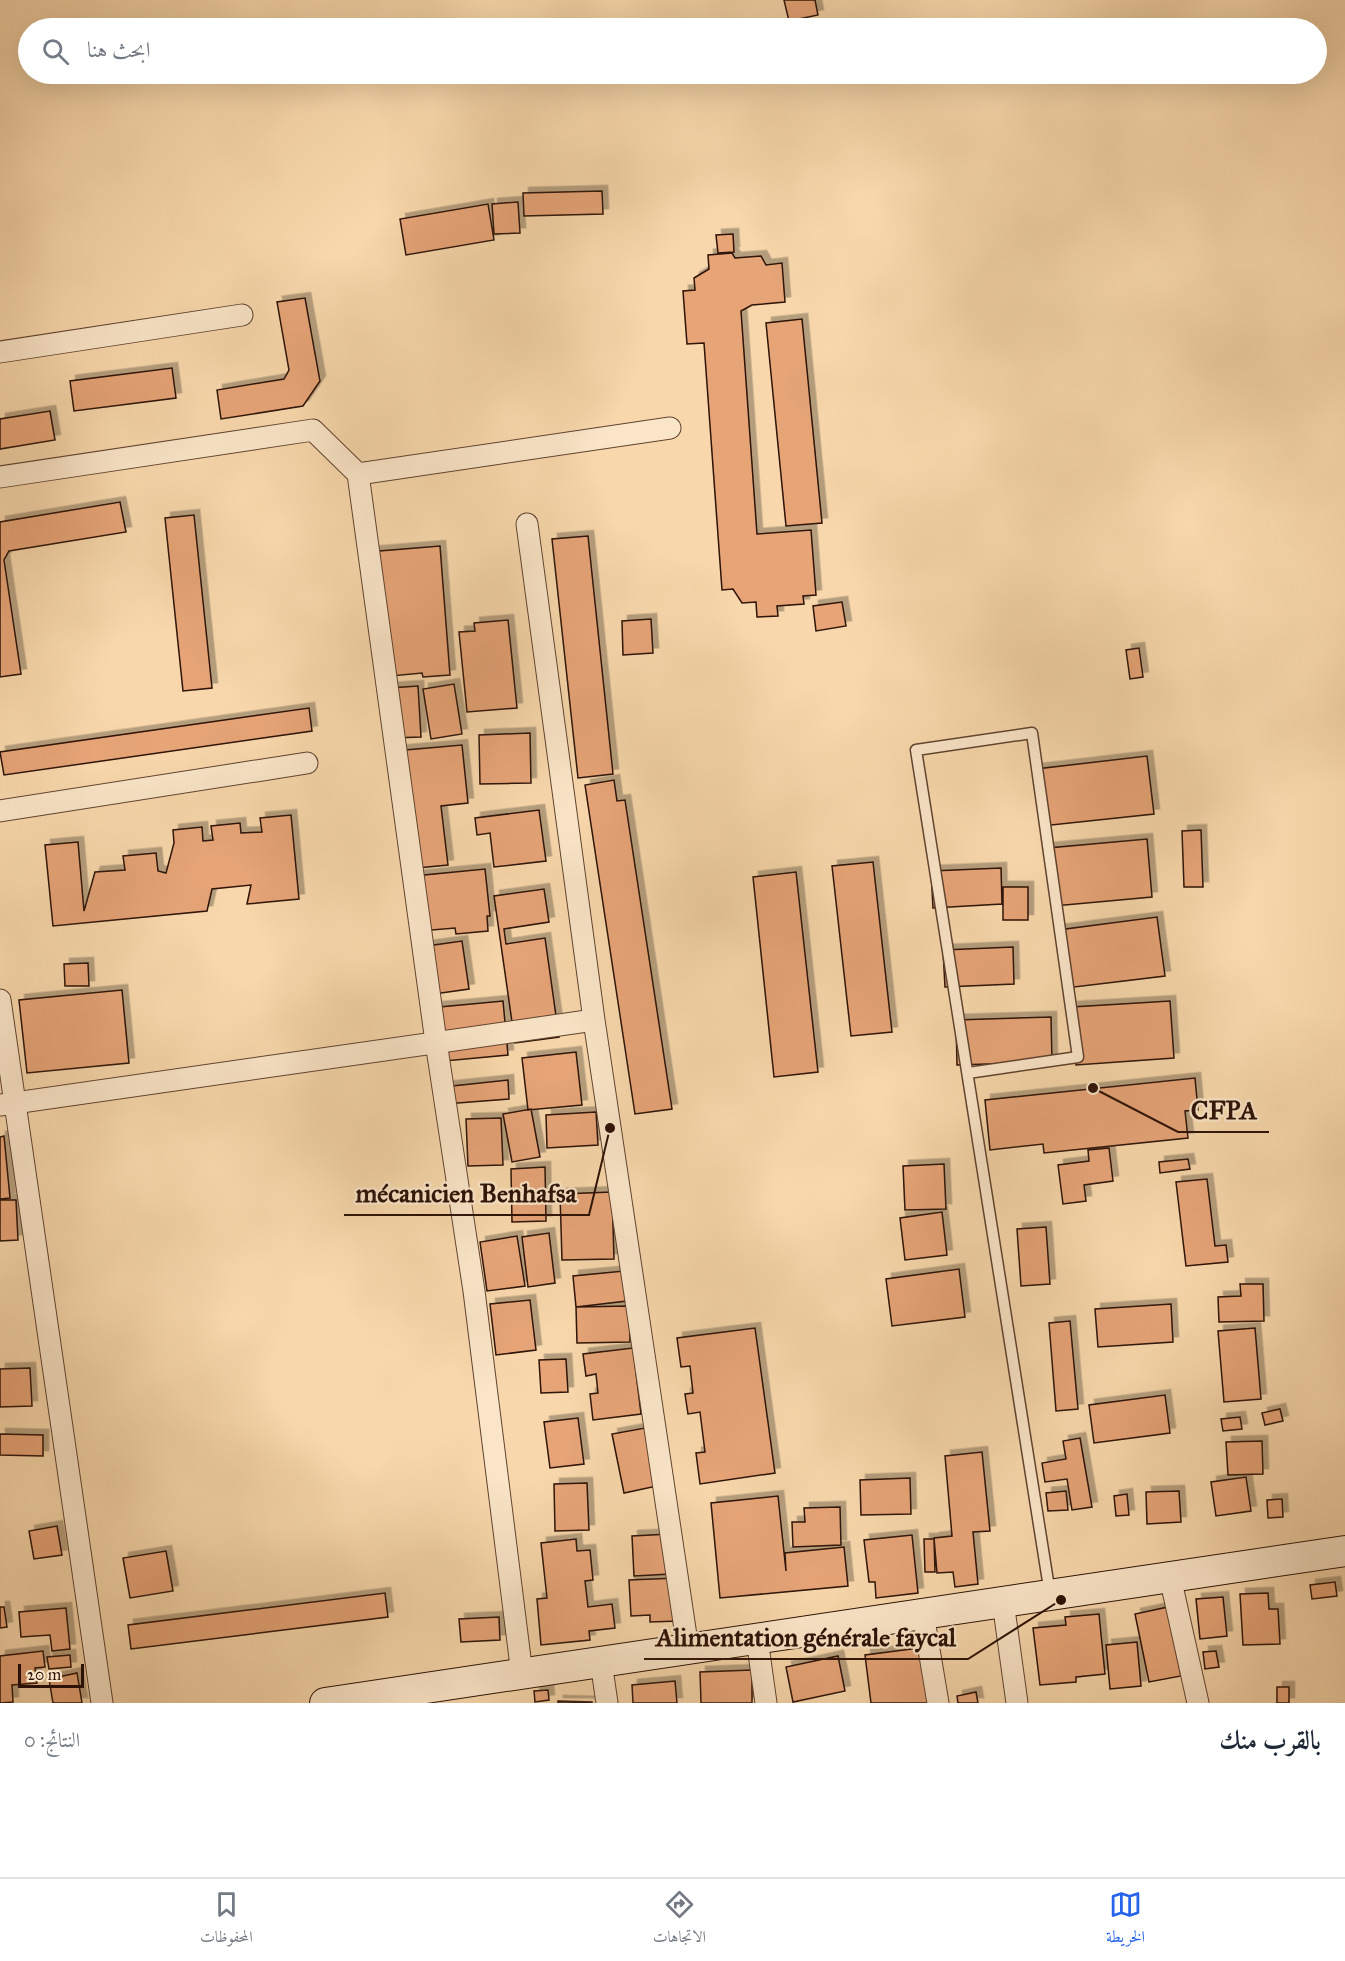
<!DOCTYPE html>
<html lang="ar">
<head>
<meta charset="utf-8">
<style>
	body { margin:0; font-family:"IM FELL Great Primer",Amiri,serif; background:#f6f6f7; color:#1f2937; direction:rtl }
	.scale { position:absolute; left:18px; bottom:15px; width:66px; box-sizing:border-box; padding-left:6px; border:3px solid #2d1207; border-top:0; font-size:16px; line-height:21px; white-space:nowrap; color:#2d1207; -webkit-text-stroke:4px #fae5c8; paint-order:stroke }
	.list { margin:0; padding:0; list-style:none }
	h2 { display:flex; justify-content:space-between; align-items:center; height:78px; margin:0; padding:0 24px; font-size:26px }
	h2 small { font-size:20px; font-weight:400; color:#747a83 }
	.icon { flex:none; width:33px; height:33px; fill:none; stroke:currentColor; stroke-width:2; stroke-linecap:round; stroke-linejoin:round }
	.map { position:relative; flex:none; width:1345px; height:1703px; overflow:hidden; direction:ltr }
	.search { position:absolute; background:#fff; box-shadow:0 6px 24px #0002; left:18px; right:18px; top:18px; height:66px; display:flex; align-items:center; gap:15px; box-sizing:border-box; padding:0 21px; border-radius:33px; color:#747a83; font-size:22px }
	.sheet { height:174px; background:#fff }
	nav { display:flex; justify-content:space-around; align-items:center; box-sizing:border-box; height:84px; border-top:2px solid #e0e1e3; background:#fff; font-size:16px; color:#747a83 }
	nav a { display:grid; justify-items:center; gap:3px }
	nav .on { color:#2563eb }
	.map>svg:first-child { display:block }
	.building { fill:#e6a477; stroke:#2d1207; stroke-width:1.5; filter:url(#shadow) }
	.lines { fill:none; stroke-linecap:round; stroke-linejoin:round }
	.lane-casing { stroke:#604330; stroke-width:13 }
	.street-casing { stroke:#604330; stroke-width:23 }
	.secondary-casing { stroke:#2d1207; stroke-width:32 }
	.lane { stroke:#fae5c8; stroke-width:10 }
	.street { stroke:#fae5c8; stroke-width:21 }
	.secondary { stroke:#fae5c8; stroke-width:30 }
	.leader { fill:none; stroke:#2d1207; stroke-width:2 }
	.callout-dot { fill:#2d1207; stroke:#fae5c8; stroke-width:2 }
	.callout-label { font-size:26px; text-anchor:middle; font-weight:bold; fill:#2d1207; stroke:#fae5c8; stroke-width:4.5; stroke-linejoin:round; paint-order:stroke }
</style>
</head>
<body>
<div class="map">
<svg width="1345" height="1703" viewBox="0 0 1345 1703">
	<defs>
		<filter id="shadow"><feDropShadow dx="5.5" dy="-5.5" stdDeviation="0" flood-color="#0004"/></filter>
	</defs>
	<rect width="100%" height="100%" fill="#f7d7ab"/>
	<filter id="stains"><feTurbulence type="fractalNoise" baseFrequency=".00333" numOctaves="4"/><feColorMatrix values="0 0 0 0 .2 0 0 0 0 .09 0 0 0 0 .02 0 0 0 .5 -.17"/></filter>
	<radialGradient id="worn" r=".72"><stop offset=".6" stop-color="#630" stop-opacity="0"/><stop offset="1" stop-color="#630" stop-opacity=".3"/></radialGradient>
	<path class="building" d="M 784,0 L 815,0 L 818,15 L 789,21 Z
		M 602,191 L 603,214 L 524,216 L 523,193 Z
		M 518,202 L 520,233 L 494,234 L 492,204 Z
		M 488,204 L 494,240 L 406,255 L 400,219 Z
		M 733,234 L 734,252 L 718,253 L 716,235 Z
		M 732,253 L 735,258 L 761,256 L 766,265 L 782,263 L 785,302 L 752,305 L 741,311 L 757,534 L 811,530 L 816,595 L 803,596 L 804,604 L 777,606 L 778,616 L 757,617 L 756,602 L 742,603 L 733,589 L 722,590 L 704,343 L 687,344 L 683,291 L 695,290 L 694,278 L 709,269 L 708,255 Z
		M 305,298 L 320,381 L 303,406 L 221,419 L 217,390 L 284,379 L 289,370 L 277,302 Z
		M 802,319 L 822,523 L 786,526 L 766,323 Z
		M 172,368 L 176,398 L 74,411 L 70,381 Z
		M 50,411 L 55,440 L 0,449 L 0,419 Z
		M 120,502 L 126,532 L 9,551 L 4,560 L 21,674 L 0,677 L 0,522 Z
		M 194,515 L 212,688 L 183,691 L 165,518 Z
		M 588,536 L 613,774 L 578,778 L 552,539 Z
		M 440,546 L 450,675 L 423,677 L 422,673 L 380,677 L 367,552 Z
		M 842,602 L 846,626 L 816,631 L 813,606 Z
		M 651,619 L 653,653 L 623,655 L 622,621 Z
		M 508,620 L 517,708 L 467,712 L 459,632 L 475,631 L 474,623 Z
		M 1139,648 L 1143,677 L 1130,679 L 1126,650 Z
		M 454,684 L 462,734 L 431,739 L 423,689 Z
		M 418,686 L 421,737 L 391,738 L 389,688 Z
		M 309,708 L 312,731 L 4,775 L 0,752 Z
		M 530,733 L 531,783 L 480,784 L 479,735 Z
		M 462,745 L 468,803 L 441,806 L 448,865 L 407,869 L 394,751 Z
		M 1147,756 L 1154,814 L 1042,826 L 1036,769 Z
		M 614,780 L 617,801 L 625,800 L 672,1109 L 635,1114 L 585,785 Z
		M 539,810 L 546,861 L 494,867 L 490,833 L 477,835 L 475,818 Z
		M 291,815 L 299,899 L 247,904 L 251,885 L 212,889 L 207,911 L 53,926 L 45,845 L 78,842 L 84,911 L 95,872 L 125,870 L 123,856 L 156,853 L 158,871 L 166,873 L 174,843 L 173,830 L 202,827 L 203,841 L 213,840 L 211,826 L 240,823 L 241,833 L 262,832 L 260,818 Z
		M 1201,830 L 1203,887 L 1184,887 L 1182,831 Z
		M 1147,839 L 1152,897 L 1054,906 L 1048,848 Z
		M 873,862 L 892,1032 L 851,1036 L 832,866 Z
		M 1001,868 L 1002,904 L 933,908 L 931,871 Z
		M 485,869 L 490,916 L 487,916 L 488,931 L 456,934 L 455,928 L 420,931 L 414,876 Z
		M 796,872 L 818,1072 L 774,1077 L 753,877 Z
		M 1003,887 L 1028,887 L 1028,920 L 1003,920 Z
		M 544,889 L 549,922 L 504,929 L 506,944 L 545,938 L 559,1037 L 515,1043 L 494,896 Z
		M 1157,917 L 1165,976 L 1066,988 L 1058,930 Z
		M 462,941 L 469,989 L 427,995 L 420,947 Z
		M 1013,947 L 1014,984 L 945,987 L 943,950 Z
		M 88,963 L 89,986 L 65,986 L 64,964 Z
		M 122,990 L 129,1063 L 27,1073 L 19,1000 Z
		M 503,1001 L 508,1055 L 434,1062 L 429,1008 Z
		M 1170,1001 L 1174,1058 L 1076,1065 L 1072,1007 Z
		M 1051,1017 L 1052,1062 L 957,1065 L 956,1020 Z
		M 576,1052 L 582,1105 L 528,1110 L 522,1058 Z
		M 1195,1078 L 1198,1110 L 1185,1111 L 1188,1138 L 1044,1153 L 1043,1144 L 990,1150 L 985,1100 Z
		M 508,1080 L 509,1099 L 445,1104 L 443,1087 Z
		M 531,1109 L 540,1157 L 512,1162 L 503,1114 Z
		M 596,1112 L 598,1145 L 547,1148 L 546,1115 Z
		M 501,1118 L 503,1165 L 468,1166 L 466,1119 Z
		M 4,1136 L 10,1198 L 0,1199 L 0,1137 Z
		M 1109,1148 L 1113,1181 L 1084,1185 L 1086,1201 L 1063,1204 L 1058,1165 L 1089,1161 L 1088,1150 Z
		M 1188,1159 L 1190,1169 L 1160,1173 L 1159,1162 Z
		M 944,1164 L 946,1209 L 905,1210 L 903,1166 Z
		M 545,1167 L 546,1221 L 512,1222 L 511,1169 Z
		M 1207,1179 L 1215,1246 L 1226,1245 L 1228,1262 L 1186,1266 L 1176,1182 Z
		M 612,1192 L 614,1259 L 562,1260 L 560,1194 Z
		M 0,1200 L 16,1200 L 18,1240 L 0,1241 Z
		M 942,1212 L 947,1255 L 905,1260 L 900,1218 Z
		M 1046,1227 L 1050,1284 L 1021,1286 L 1017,1229 Z
		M 549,1233 L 555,1283 L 528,1287 L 522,1237 Z
		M 517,1236 L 525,1286 L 487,1291 L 480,1242 Z
		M 959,1269 L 965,1317 L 892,1326 L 886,1279 Z
		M 624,1271 L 627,1301 L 576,1307 L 573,1276 Z
		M 1240,1284 L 1263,1284 L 1264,1321 L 1219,1322 L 1218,1297 L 1241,1296 Z
		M 530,1300 L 536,1350 L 496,1355 L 490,1304 Z
		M 1171,1304 L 1173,1342 L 1098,1347 L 1095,1309 Z
		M 629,1306 L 630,1342 L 577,1343 L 576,1307 Z
		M 1070,1321 L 1078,1409 L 1056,1411 L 1049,1323 Z
		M 755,1328 L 775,1473 L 700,1484 L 696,1453 L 705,1452 L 700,1412 L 688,1414 L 685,1394 L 693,1393 L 690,1366 L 681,1367 L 677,1338 Z
		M 1255,1328 L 1261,1399 L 1224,1402 L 1218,1331 Z
		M 633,1348 L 641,1414 L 593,1420 L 590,1394 L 598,1393 L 596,1374 L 586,1376 L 583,1354 Z
		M 566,1359 L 568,1392 L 541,1393 L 539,1360 Z
		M 30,1368 L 32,1406 L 0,1407 L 0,1369 Z
		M 1165,1395 L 1170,1433 L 1094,1443 L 1089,1405 Z
		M 1280,1409 L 1283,1421 L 1265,1425 L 1262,1413 Z
		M 1240,1417 L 1242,1429 L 1223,1431 L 1221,1419 Z
		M 578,1418 L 584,1464 L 550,1468 L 544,1422 Z
		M 645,1428 L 657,1486 L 624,1493 L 612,1434 Z
		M 0,1434 L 43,1435 L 43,1456 L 0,1455 Z
		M 1080,1438 L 1092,1507 L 1072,1510 L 1067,1479 L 1045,1482 L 1042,1463 L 1066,1459 L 1063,1441 Z
		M 1262,1441 L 1263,1474 L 1228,1475 L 1226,1442 Z
		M 982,1452 L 990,1531 L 973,1532 L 978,1584 L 955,1587 L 953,1572 L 937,1573 L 934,1538 L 952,1536 L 945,1456 Z
		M 1246,1477 L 1251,1511 L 1216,1516 L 1211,1482 Z
		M 910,1478 L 911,1514 L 861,1515 L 860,1480 Z
		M 587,1483 L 589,1530 L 555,1531 L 554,1484 Z
		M 1066,1491 L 1068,1510 L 1048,1511 L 1046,1493 Z
		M 1179,1491 L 1181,1522 L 1147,1524 L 1146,1492 Z
		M 1127,1494 L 1129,1515 L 1116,1516 L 1114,1496 Z
		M 778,1496 L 786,1571 L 785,1553 L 844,1547 L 848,1586 L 720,1598 L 711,1503 Z
		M 1282,1499 L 1283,1517 L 1268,1518 L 1267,1500 Z
		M 840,1507 L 841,1545 L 793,1547 L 792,1522 L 805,1522 L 804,1508 Z
		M 57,1526 L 62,1555 L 34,1559 L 29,1531 Z
		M 670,1534 L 671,1574 L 634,1576 L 632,1536 Z
		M 912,1535 L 918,1593 L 876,1598 L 875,1582 L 869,1582 L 864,1540 Z
		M 576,1539 L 577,1551 L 590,1550 L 593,1580 L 585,1581 L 588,1607 L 612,1604 L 615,1628 L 589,1631 L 590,1640 L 541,1645 L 537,1599 L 547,1598 L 541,1543 Z
		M 924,1539 L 934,1539 L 935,1572 L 925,1572 Z
		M 166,1551 L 173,1591 L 130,1598 L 123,1558 Z
		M 677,1578 L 679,1621 L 650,1622 L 650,1615 L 631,1616 L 629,1580 Z
		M 1335,1582 L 1337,1596 L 1312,1599 L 1310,1585 Z
		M 385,1593 L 388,1617 L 131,1649 L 128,1625 Z
		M 1268,1593 L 1269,1609 L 1278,1609 L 1280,1644 L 1243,1645 L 1240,1594 Z
		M 1223,1597 L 1227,1636 L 1200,1639 L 1196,1599 Z
		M 0,1607 L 4,1607 L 7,1627 L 0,1628 Z
		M 1168,1607 L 1181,1676 L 1149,1682 L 1135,1614 Z
		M 66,1608 L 70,1649 L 52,1651 L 50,1635 L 21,1637 L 19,1612 Z
		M 1099,1614 L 1105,1674 L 1076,1677 L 1076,1682 L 1040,1685 L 1033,1628 L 1066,1625 L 1065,1617 Z
		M 499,1617 L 500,1640 L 461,1642 L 459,1619 Z
		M 1137,1642 L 1141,1686 L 1110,1689 L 1106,1645 Z
		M 919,1648 L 932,1703 L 871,1703 L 865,1655 Z
		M 43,1651 L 45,1667 L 35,1668 L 37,1683 L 12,1685 L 13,1702 L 0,1703 L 0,1656 Z
		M 1216,1651 L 1219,1667 L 1205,1669 L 1203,1652 Z
		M 70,1655 L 71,1667 L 49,1669 L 47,1657 Z
		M 838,1656 L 845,1691 L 793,1702 L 786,1667 Z
		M 752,1670 L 752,1703 L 701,1703 L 700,1672 Z
		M 77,1673 L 82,1703 L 53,1703 L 49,1679 Z
		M 675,1681 L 677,1703 L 633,1703 L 632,1685 Z
		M 1277,1687 L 1289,1687 L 1289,1703 L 1277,1703 Z
		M 548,1690 L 549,1700 L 535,1702 L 534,1691 Z
		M 976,1692 L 978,1703 L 958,1703 L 957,1696 Z
		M 558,1701 L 592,1702 L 592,1703 L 558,1703 Z"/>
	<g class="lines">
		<g class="lane-casing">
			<path id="lane" d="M 968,1073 L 1078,1057 L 1032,733 L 916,750 L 1050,1594"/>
		</g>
		<g class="street-casing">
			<path id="street" d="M 0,352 L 242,315
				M 358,474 L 436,1042 L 474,1291 L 522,1674
				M 0,477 L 313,430 L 358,474 L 670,428
				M 527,524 L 594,1020 L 688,1649
				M 0,811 L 307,763
				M 0,1000 L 102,1703
				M 0,1105 L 594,1020
				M 1170,1577 L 1198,1703
				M 1003,1602 L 1017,1703
				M 923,1614 L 938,1703
				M 757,1639 L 766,1703
				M 601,1662 L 607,1703"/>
		</g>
		<g class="secondary-casing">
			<path id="secondary" d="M 325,1703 L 1345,1551"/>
		</g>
		<use href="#lane" class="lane"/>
		<use href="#street" class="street"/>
		<use href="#secondary" class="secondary"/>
	</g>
	<path class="leader" d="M1093 1088L1178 1132H1269M610 1128L589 1215H344M1061 1600L968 1659H644"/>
	<g class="callout-dot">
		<circle cx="1093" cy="1088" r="6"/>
		<circle cx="610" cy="1128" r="6"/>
		<circle cx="1061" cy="1600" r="6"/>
	</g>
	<g class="callout-label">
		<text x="1224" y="1119">CFPA</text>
		<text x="466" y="1202">mécanicien Benhafsa</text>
		<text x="806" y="1646">Alimentation générale faycal</text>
	</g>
	<rect width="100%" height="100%" filter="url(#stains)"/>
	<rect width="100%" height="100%" fill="url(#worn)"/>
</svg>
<div class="scale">20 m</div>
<div class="search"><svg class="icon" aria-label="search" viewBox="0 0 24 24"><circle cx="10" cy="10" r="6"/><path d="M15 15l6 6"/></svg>ابحث هنا</div>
</div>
<section class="sheet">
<h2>بالقرب منك<small>النتائج: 0</small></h2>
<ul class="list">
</ul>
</section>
<nav>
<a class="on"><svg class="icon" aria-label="map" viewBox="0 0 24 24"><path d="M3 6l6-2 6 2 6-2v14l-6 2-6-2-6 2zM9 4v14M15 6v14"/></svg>الخريطة</a>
<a><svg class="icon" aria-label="directions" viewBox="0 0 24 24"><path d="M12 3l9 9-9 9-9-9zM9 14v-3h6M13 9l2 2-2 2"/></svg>الاتجاهات</a>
<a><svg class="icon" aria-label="saved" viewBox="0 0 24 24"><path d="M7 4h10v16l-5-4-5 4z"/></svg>المحفوظات</a>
</nav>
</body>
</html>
